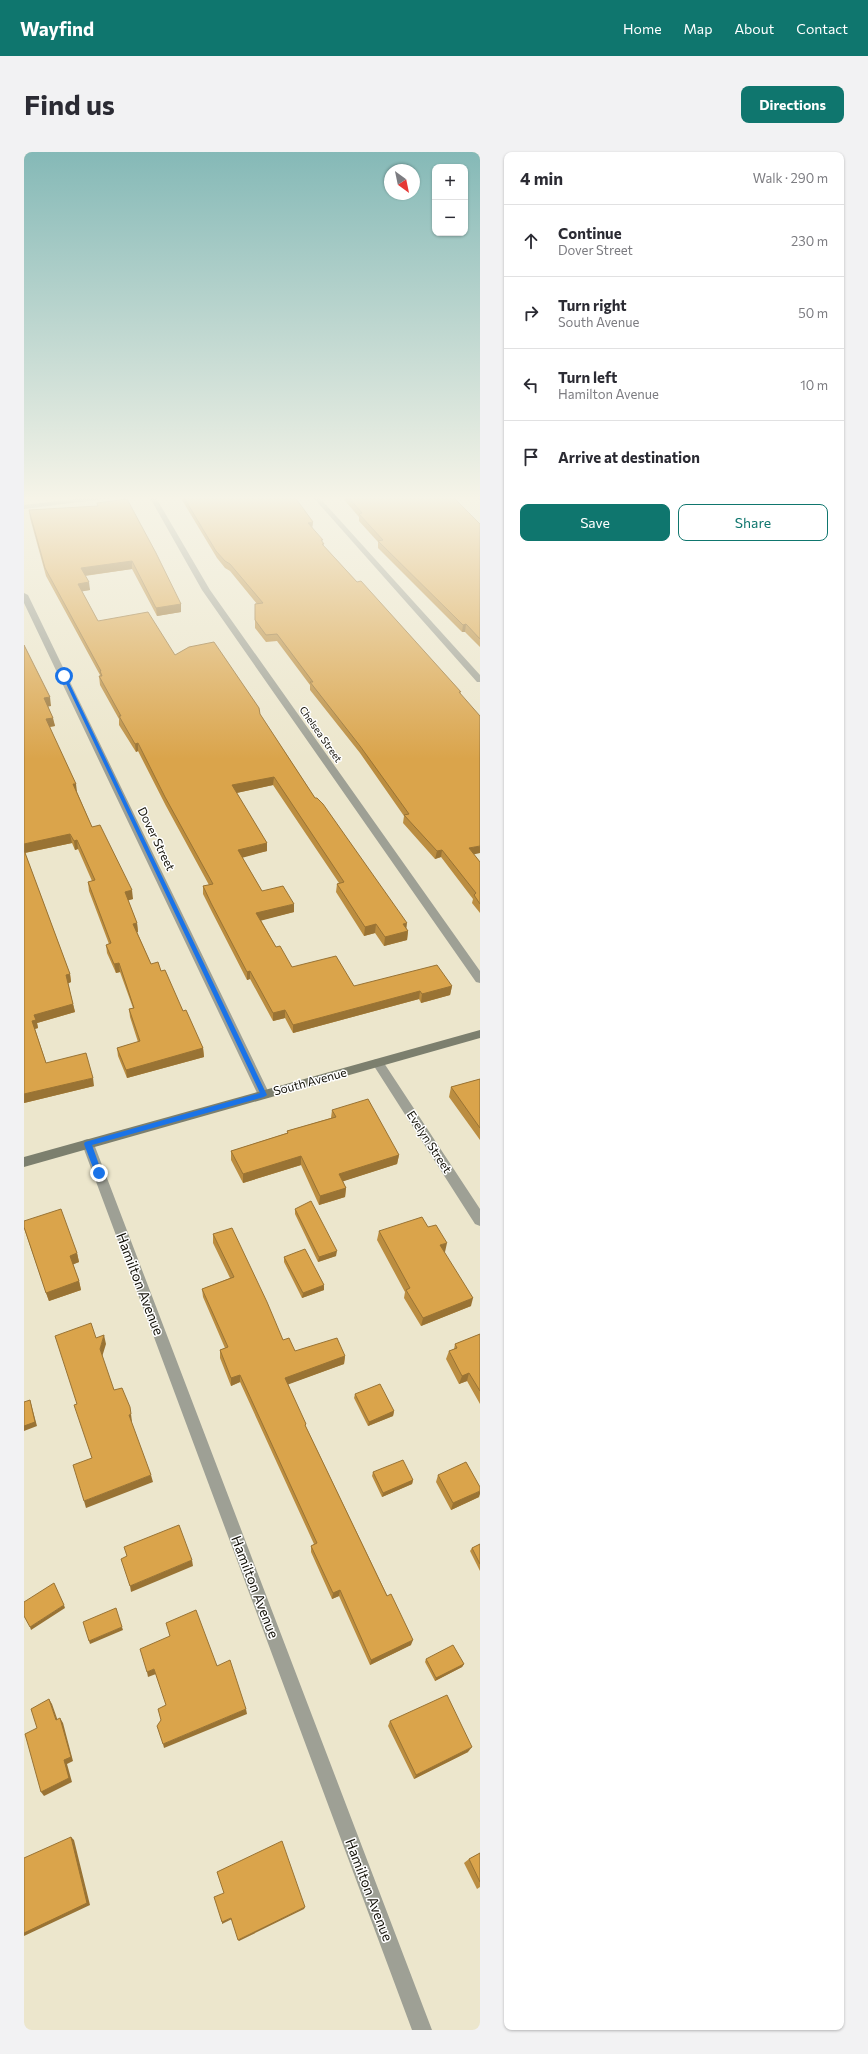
<!DOCTYPE html>
<html lang="en">
<head>
<meta charset="utf-8">
<style>
	body { margin:0; font-family:Commissioner,sans-serif; background:#f2f2f3; color:#2b2b33 }
	.controls { position:absolute; right:12px; top:12px; display:grid; overflow:hidden; border-radius:8px; box-shadow:0 1px 3px #0004 }
	.controls button { width:36px; height:36px; display:grid; place-items:center; padding:0; border:0; border-bottom:1px solid #e1e1e2; background:#fff; color:#2b2b33; font:20px sans-serif }
	.compass { position:absolute; left:360px; top:12px; width:36px; height:36px; border-radius:50%; background:#fff; box-shadow:0 1px 3px #0004; rotate:147deg }
	.stop { position:absolute; width:12px; height:12px; margin:-9px; border:3px solid #1a73e8; border-radius:50%; background:#fff }
	.stop.end { background:#1a73e8; border-color:#fff; box-shadow:0 1px 4px #0008 }
	.list { margin:0; padding:0; list-style:none }
	h2 { display:flex; justify-content:space-between; align-items:center; height:52px; margin:0; padding:0 16px; font-size:17px }
	h2 small { font-size:13px; font-weight:400; color:#7c7c81 }
	.list li { display:grid; grid-template-columns:26px 1fr auto; gap:12px; align-items:center; box-sizing:border-box; height:72px; padding:0 16px; border-top:1px solid #e1e1e2 }
	.list b { display:block; font-size:15px; white-space:nowrap }
	.list p { margin:0; font-size:13px; white-space:nowrap; color:#7c7c81 }
	.list em { font-size:13px; font-style:normal; color:#7c7c81 }
	.actions { display:flex; gap:8px; padding:12px 16px }
	.actions a { flex:1; padding:9px 0; border:1px solid #0f766e; border-radius:8px; text-align:center; font-size:14px; color:#0f766e }
	.actions .main { background:#0f766e; color:#fff }
	.icon { flex:none; width:22px; height:22px; fill:none; stroke:currentColor; stroke-width:2; stroke-linecap:round; stroke-linejoin:round }
	.map { position:relative; flex:none; width:456px; height:1878px; overflow:hidden; border-radius:8px }
	header { display:flex; align-items:center; gap:24px; box-sizing:border-box; height:56px; padding:0 20px; background:#0f766e; color:#fff }
	header strong { font-size:19px }
	nav { display:flex; gap:22px; margin-inline-start:auto; font-size:14px }
	.intro { display:flex; align-items:center; justify-content:space-between; box-sizing:border-box; height:96px; padding:0 24px }
	h1 { margin:0; font-size:28px }
	.button { padding:10px 18px; border-radius:8px; background:#0f766e; color:#fff; font-size:14px; font-weight:700 }
	main { display:flex; gap:24px; padding:0 24px }
	aside { flex:1; background:#fff; border-radius:8px; box-shadow:0 1px 3px #0004 }
	.map>svg:first-child { display:block }
	.lines { fill:none; stroke-linecap:round; stroke-linejoin:round }
	.minor { fill:#9ea095; fill-rule:evenodd }
	.secondary { fill:#7c7f6e; fill-rule:evenodd }
	.wall { fill:#bb8d40 }
	.shaded-wall { fill:#997334 }
	.building { fill:#daa44b; stroke:#997334 }
	.route { fill:#1a73e8 }
	.labels { text-anchor:middle; stroke-width:3; stroke-linejoin:round; paint-order:stroke }
	.far-street-label { font-size:10px; fill:#121007; stroke:#fff }
	.street-label { font-size:12px; fill:#121007; stroke:#fff }
	.near-street-label { font-size:14px; fill:#121007; stroke:#fff }
</style>
</head>
<body>
<header>
<strong>Wayfind</strong>
<nav><a>Home</a><a>Map</a><a>About</a><a>Contact</a></nav>
</header>
<div class="intro"><h1>Find us</h1><a class="button">Directions</a></div>
<main>
<div class="map">
<svg width="456" height="1878" viewBox="0 0 456 1878">
	<rect width="100%" height="100%" fill="#ece6cc"/>
	<g class="lines">
		<path class="minor" d="M 75,344 L 91,344 L 88,346 L 0,357 L 0,353 Z
			M 125,344 L 131,344 L 186,438 L 456,819 L 456,831 L 452,830 L 178,438 Z
			M 288,344 L 294,344 L 456,523 L 456,530 L 453,530 Z
			M 449,344 L 456,344 L 456,349 Z
			M 0,441 L 4,443 L 246,943 L 244,946 L 236,946 L 234,943 L 0,451 Z
			M 354,907 L 358,908 L 456,1057 L 456,1074 L 451,1072 L 350,914 L 348,911 L 350,908 Z
			M 64,987 L 68,988 L 70,992 L 408,1878 L 388,1878 L 58,992 L 60,988 Z"/>
		<path class="secondary" d="M 456,878 L 456,886 L 0,1015 L 0,1005 Z"/>
	</g>
	<path class="wall" d="M 158,344 L 270,344 L 289,370 L 288,375 L 299,391 L 300,394 L 333,430 L 437,542 L 450,703 L 456,710 L 456,761 L 448,751 L 449,747 L 417,705 L 411,707 L 379,671 L 380,664 L 336,601 L 286,538 L 286,533 L 253,489 L 242,490 L 231,476 L 231,452 L 233,452 L 206,419 L 201,416 L 193,406 L 158,348 Z
		M 317,344 L 428,344 L 456,372 L 456,495 L 441,480 L 438,480 L 354,396 L 354,390 L 335,369 L 335,365 Z
		M 73,351 L 157,452 L 157,460 L 133,464 L 108,417 L 61,424 L 66,438 L 58,439 L 74,469 L 151,503 L 236,562 L 291,646 L 384,779 L 383,788 L 360,794 L 351,781 L 340,784 L 312,740 L 313,732 L 315,731 L 249,633 L 212,641 L 243,691 L 243,699 L 218,705 L 238,739 L 270,760 L 237,768 L 252,795 L 268,815 L 330,834 L 428,834 L 426,843 L 397,851 L 395,847 L 269,881 L 261,866 L 249,869 L 226,827 L 223,828 L 188,760 L 179,742 L 179,734 L 185,733 L 142,654 L 114,599 L 112,600 L 95,573 L 95,567 L 76,533 L 75,524 L 76,524 L 76,523 L 22,424 L 6,366 L 5,358 L 73,354 Z
		M 0,493 L 27,554 L 24,554 L 31,574 L 26,575 L 53,640 L 68,675 L 109,747 L 104,748 L 113,771 L 114,780 L 113,780 L 127,812 L 137,819 L 159,859 L 179,896 L 180,905 L 103,926 L 94,904 L 93,896 L 114,890 L 106,865 L 105,857 L 109,856 L 96,820 L 92,821 L 83,801 L 82,793 L 85,792 L 65,739 L 64,730 L 68,729 L 54,697 L 51,698 L 48,691 L 1,701 L 46,822 L 47,830 L 44,831 L 49,852 L 51,860 L 13,871 L 14,876 L 11,877 L 22,911 L 70,934 L 0,951 Z
		M 456,927 L 456,988 L 425,945 L 427,935 Z
		M 308,958 L 375,1003 L 373,1012 L 319,1029 L 322,1036 L 321,1045 L 295,1053 L 277,1013 L 219,1031 L 207,1008 L 207,999 L 263,981 L 263,979 L 307,966 Z
		M 271,1057 L 312,1104 L 294,1110 L 271,1062 Z
		M 404,1075 L 421,1100 L 420,1100 L 447,1154 L 397,1174 L 380,1146 L 381,1140 L 353,1088 L 355,1079 Z
		M 0,1076 L 53,1101 L 55,1110 L 49,1112 L 55,1129 L 57,1138 L 25,1149 Z
		M 189,1082 L 259,1188 L 271,1199 L 321,1204 L 320,1212 L 264,1232 L 282,1275 L 387,1493 L 346,1513 L 315,1444 L 308,1447 L 287,1400 L 287,1394 L 290,1392 L 216,1230 L 207,1234 L 196,1206 L 196,1198 L 201,1196 L 179,1145 L 178,1137 L 206,1126 L 189,1091 Z
		M 260,1105 L 300,1138 L 278,1146 L 260,1110 Z
		M 456,1182 L 456,1252 L 443,1229 L 435,1232 L 422,1207 L 425,1199 L 430,1197 L 431,1192 Z
		M 331,1242 L 370,1259 L 369,1264 L 344,1274 L 330,1246 Z
		M 349,1320 L 389,1328 L 388,1332 L 358,1345 L 348,1324 Z
		M 414,1323 L 455,1345 L 427,1358 L 412,1330 Z
		M 456,1392 L 456,1419 L 446,1399 L 448,1396 Z
		M 402,1507 L 440,1512 L 438,1515 L 411,1529 L 401,1510 Z
		M 366,1569 L 444,1600 L 390,1627 L 364,1574 Z
		M 456,1701 L 456,1735 L 453,1737 L 440,1711 L 445,1707 Z"/>
	<path class="shaded-wall" d="M 289,370 L 288,377 L 284,371 Z
		M 108,409 L 108,417 L 58,424 L 57,416 Z
		M 65,430 L 66,438 L 55,440 L 54,432 Z
		M 157,452 L 157,460 L 133,464 L 132,456 Z
		M 442,472 L 441,480 L 438,480 L 439,473 Z
		M 26,545 L 27,554 L 22,555 L 20,546 Z
		M 29,566 L 31,574 L 24,575 L 22,567 Z
		M 114,591 L 114,599 L 112,600 L 111,592 Z
		M 250,625 L 249,633 L 208,642 L 208,633 Z
		M 49,632 L 52,632 L 53,640 L 50,641 Z
		M 46,682 L 48,691 L 0,701 L 0,692 Z
		M 53,688 L 54,697 L 51,698 L 50,689 Z
		M 243,691 L 243,699 L 214,707 L 214,698 Z
		M 456,694 L 456,701 L 443,704 L 445,696 Z
		M 418,698 L 417,705 L 411,707 L 413,699 Z
		M 108,738 L 109,747 L 102,749 L 101,740 Z
		M 270,752 L 270,760 L 232,770 L 232,761 Z
		M 113,771 L 114,780 L 110,781 L 109,772 Z
		M 383,771 L 382,780 L 379,772 Z
		M 352,772 L 351,781 L 340,784 L 341,775 Z
		M 384,779 L 383,788 L 360,794 L 361,785 Z
		M 95,811 L 96,820 L 92,821 L 90,812 Z
		M 226,819 L 226,827 L 223,828 L 223,820 Z
		M 46,822 L 47,830 L 43,832 L 42,823 Z
		M 428,834 L 426,843 L 397,851 L 398,842 Z
		M 396,839 L 395,847 L 269,881 L 269,873 Z
		M 49,852 L 51,860 L 13,871 L 14,876 L 10,877 L 8,869 L 10,863 Z
		M 261,858 L 261,866 L 249,869 L 249,861 Z
		M 179,896 L 180,905 L 103,926 L 102,918 Z
		M 69,926 L 70,934 L 0,951 L 0,942 Z
		M 375,1003 L 373,1012 L 314,1031 L 315,1022 Z
		M 277,1004 L 277,1013 L 219,1031 L 219,1022 Z
		M 322,1036 L 321,1045 L 295,1053 L 296,1044 Z
		M 423,1091 L 421,1100 L 414,1102 L 416,1093 Z
		M 313,1099 L 312,1104 L 294,1110 L 295,1105 Z
		M 53,1101 L 55,1110 L 48,1113 L 46,1104 Z
		M 55,1129 L 57,1138 L 25,1149 L 22,1141 Z
		M 300,1133 L 300,1138 L 278,1146 L 279,1141 Z
		M 449,1146 L 447,1154 L 397,1174 L 399,1166 Z
		M 80,1183 L 82,1192 L 78,1205 L 76,1197 Z
		M 321,1204 L 320,1212 L 260,1234 L 261,1226 Z
		M 445,1221 L 443,1229 L 435,1232 L 438,1224 Z
		M 216,1223 L 216,1230 L 207,1234 L 207,1226 Z
		M 6,1248 L 13,1274 L 0,1279 L 0,1274 Z
		M 370,1259 L 369,1264 L 344,1274 L 345,1270 Z
		M 107,1262 L 108,1270 L 106,1271 L 105,1263 Z
		M 127,1323 L 129,1330 L 62,1356 L 60,1349 Z
		M 389,1328 L 388,1332 L 358,1345 L 359,1341 Z
		M 456,1339 L 456,1342 L 455,1345 L 427,1358 L 429,1351 Z
		M 168,1408 L 169,1414 L 107,1440 L 106,1434 Z
		M 316,1438 L 315,1444 L 308,1447 L 309,1441 Z
		M 40,1453 L 41,1456 L 7,1478 L 6,1475 Z
		M 98,1475 L 99,1478 L 66,1492 L 65,1489 Z
		M 389,1488 L 387,1493 L 346,1513 L 347,1508 Z
		M 440,1512 L 438,1515 L 411,1529 L 412,1526 Z
		M 130,1517 L 132,1522 L 124,1525 L 123,1520 Z
		M 25,1547 L 28,1552 L 35,1572 L 32,1568 Z
		M 222,1557 L 223,1562 L 140,1596 L 139,1592 Z
		M 36,1566 L 39,1571 L 49,1609 L 43,1612 L 48,1630 L 20,1644 L 17,1640 L 40,1608 Z
		M 448,1595 L 444,1600 L 390,1627 L 392,1623 Z
		M 47,1685 L 50,1688 L 66,1753 L 0,1784 L 0,1781 Z
		M 281,1755 L 280,1757 L 215,1789 L 214,1788 Z
		M 207,1766 L 208,1767 L 198,1772 L 198,1770 Z"/>
	<path class="building" d="M 159,344 L 270,344 L 289,370 L 284,371 L 299,388 L 297,388 L 300,392 L 298,392 L 333,430 L 337,429 L 437,540 L 435,540 L 456,564 L 456,694 L 445,696 L 456,710 L 456,752 L 450,743 L 452,741 L 418,698 L 413,699 L 380,663 L 385,662 L 336,594 L 286,530 L 289,530 L 253,482 L 242,483 L 231,468 L 231,452 L 239,451 L 206,412 L 201,409 L 192,399 Z
		M 323,344 L 428,344 L 456,372 L 456,487 L 442,472 L 439,473 L 354,389 L 359,388 L 335,362 L 338,361 Z
		M 103,347 L 132,401 L 157,452 L 132,456 L 108,409 L 57,416 L 65,430 L 54,432 L 74,469 L 124,460 L 151,503 L 165,495 L 190,490 L 235,556 L 236,562 L 291,646 L 293,646 L 299,652 L 383,771 L 379,772 L 384,779 L 361,785 L 352,772 L 341,775 L 313,732 L 320,730 L 250,625 L 208,633 L 243,691 L 214,698 L 238,739 L 259,734 L 270,752 L 232,761 L 252,795 L 256,794 L 268,815 L 312,804 L 330,834 L 413,813 L 428,834 L 398,842 L 396,839 L 269,873 L 261,858 L 249,861 L 226,819 L 223,820 L 187,751 L 179,734 L 189,732 L 141,645 L 114,591 L 111,592 L 95,564 L 97,564 L 75,524 L 78,524 L 76,519 L 77,519 L 21,416 L 5,358 L 74,354 L 73,351 Z
		M 0,493 L 26,545 L 20,546 L 29,566 L 22,567 L 52,632 L 49,632 L 68,675 L 76,673 L 108,738 L 101,740 L 113,771 L 109,772 L 127,812 L 134,810 L 137,819 L 141,818 L 159,859 L 162,858 L 179,896 L 102,918 L 93,896 L 116,889 L 105,857 L 110,856 L 95,811 L 90,812 L 82,793 L 87,791 L 64,730 L 71,728 L 53,688 L 50,689 L 46,682 L 0,692 Z
		M 0,698 L 46,822 L 42,823 L 49,852 L 10,863 L 12,868 L 8,869 L 22,911 L 62,901 L 69,926 L 0,942 Z
		M 456,927 L 456,976 L 427,935 Z
		M 344,947 L 375,1003 L 315,1022 L 322,1036 L 296,1044 L 277,1004 L 219,1022 L 207,999 L 264,981 L 263,979 L 312,965 L 308,958 Z
		M 287,1049 L 313,1099 L 295,1105 L 271,1057 Z
		M 37,1057 L 53,1101 L 46,1104 L 55,1129 L 22,1141 L 0,1075 L 0,1069 Z
		M 398,1065 L 404,1075 L 412,1073 L 423,1091 L 416,1093 L 449,1146 L 399,1166 L 382,1138 L 386,1136 L 355,1079 Z
		M 208,1076 L 243,1150 L 259,1188 L 265,1186 L 271,1199 L 313,1186 L 321,1204 L 261,1226 L 282,1272 L 281,1273 L 363,1444 L 367,1442 L 389,1488 L 347,1508 L 316,1438 L 309,1441 L 287,1394 L 293,1391 L 216,1223 L 207,1226 L 196,1198 L 204,1195 L 178,1137 L 210,1125 L 189,1082 Z
		M 281,1097 L 300,1133 L 279,1141 L 260,1105 Z
		M 67,1171 L 72,1186 L 80,1183 L 76,1197 L 90,1238 L 98,1236 L 106,1255 L 107,1262 L 105,1263 L 127,1323 L 60,1349 L 49,1313 L 68,1306 L 50,1253 L 53,1252 L 31,1184 Z
		M 456,1182 L 456,1239 L 445,1221 L 438,1224 L 425,1199 L 433,1196 L 431,1192 Z
		M 356,1232 L 370,1259 L 345,1270 L 331,1242 Z
		M 6,1248 L 11,1270 L 0,1274 L 0,1250 Z
		M 379,1308 L 389,1328 L 359,1341 L 349,1320 Z
		M 442,1310 L 456,1335 L 456,1339 L 429,1351 L 414,1323 Z
		M 155,1373 L 168,1408 L 106,1434 L 97,1407 L 103,1404 L 100,1395 Z
		M 456,1392 L 456,1412 L 448,1396 Z
		M 30,1431 L 40,1453 L 6,1475 L 0,1464 L 0,1450 Z
		M 92,1456 L 98,1475 L 65,1489 L 59,1470 Z
		M 172,1458 L 193,1514 L 206,1508 L 222,1557 L 139,1592 L 133,1574 L 137,1568 L 134,1557 L 142,1553 L 130,1517 L 123,1520 L 116,1497 L 146,1484 L 142,1471 Z
		M 429,1493 L 440,1512 L 412,1526 L 402,1507 Z
		M 423,1543 L 448,1595 L 392,1623 L 366,1569 Z
		M 25,1547 L 32,1568 L 36,1566 L 47,1605 L 40,1608 L 45,1626 L 17,1640 L 1,1582 L 13,1576 L 7,1557 Z
		M 47,1685 L 63,1751 L 0,1781 L 0,1706 Z
		M 258,1689 L 281,1755 L 214,1788 L 207,1766 L 198,1770 L 190,1745 L 200,1741 L 193,1720 Z
		M 456,1701 L 456,1730 L 445,1707 Z"/>
	<linearGradient id="sky" x2="0" y2="1"><stop stop-color="#85b9b7"/><stop offset="0.57" stop-color="#f6f4e8"/><stop offset="1" stop-color="#f6f4e8" stop-opacity="0"/></linearGradient>
	<rect width="456" height="607" fill="url(#sky)"/>
	<path class="route" d="M 38,523 L 42,524 L 243,943 L 240,945 L 68,993 L 78,1021 L 75,1024 L 71,1021 L 60,992 L 61,990 L 236,941 Z"/>
	<g class="labels">
		<g class="far-street-label">
			<text transform="translate(297 582) rotate(55)" y="4">Chelsea Street</text>
		</g>
		<g class="street-label">
			<text transform="translate(132 687) rotate(64)" y="4">Dover Street</text>
			<text transform="translate(286 930) rotate(-15)" y="4">South Avenue</text>
			<text transform="translate(405 990) rotate(57)" y="4">Evelyn Street</text>
		</g>
		<g class="near-street-label">
			<text transform="translate(116 1132) rotate(69)" y="5">Hamilton Avenue</text>
			<text transform="translate(231 1435) rotate(69)" y="5">Hamilton Avenue</text>
			<text transform="translate(345 1738) rotate(69)" y="5">Hamilton Avenue</text>
		</g>
	</g>
</svg>
<div class="controls">
<button>+</button>
<button>−</button>
</div>
<svg class="compass" viewBox="-18 -18 36 36"><path d="M0-13l5 13h-10z" fill="#e53935"/><path d="M0 13l5-13h-10z" fill="#7c7c81"/></svg>
<div class="stop" style="left:40px;top:524px"></div>
<div class="stop end" style="left:75px;top:1021px"></div>
</div>
<aside>
<h2>4 min<small>Walk · 290 m</small></h2>
<ul class="list">
<li><svg class="icon" aria-label="ahead" viewBox="0 0 24 24"><path d="M12 20V5M6 11l6-6 6 6"/></svg><div><b>Continue</b><p>Dover Street</p></div><em>230 m</em></li>
<li><svg class="icon" aria-label="right" viewBox="0 0 24 24"><path d="M7 20v-9h11M14 6l5 5-5 5"/></svg><div><b>Turn right</b><p>South Avenue</p></div><em>50 m</em></li>
<li><svg class="icon" aria-label="left" viewBox="0 0 24 24"><path d="M17 20v-9H6M10 6l-5 5 5 5"/></svg><div><b>Turn left</b><p>Hamilton Avenue</p></div><em>10 m</em></li>
<li><svg class="icon" aria-label="arrive" viewBox="0 0 24 24"><path d="M6 21V4h12l-3 4 3 4H6"/></svg><div><b>Arrive at destination</b></div></li>
</ul>
<div class="actions"><a class="main">Save</a><a>Share</a></div>
</aside>
</main>
</body>
</html>
